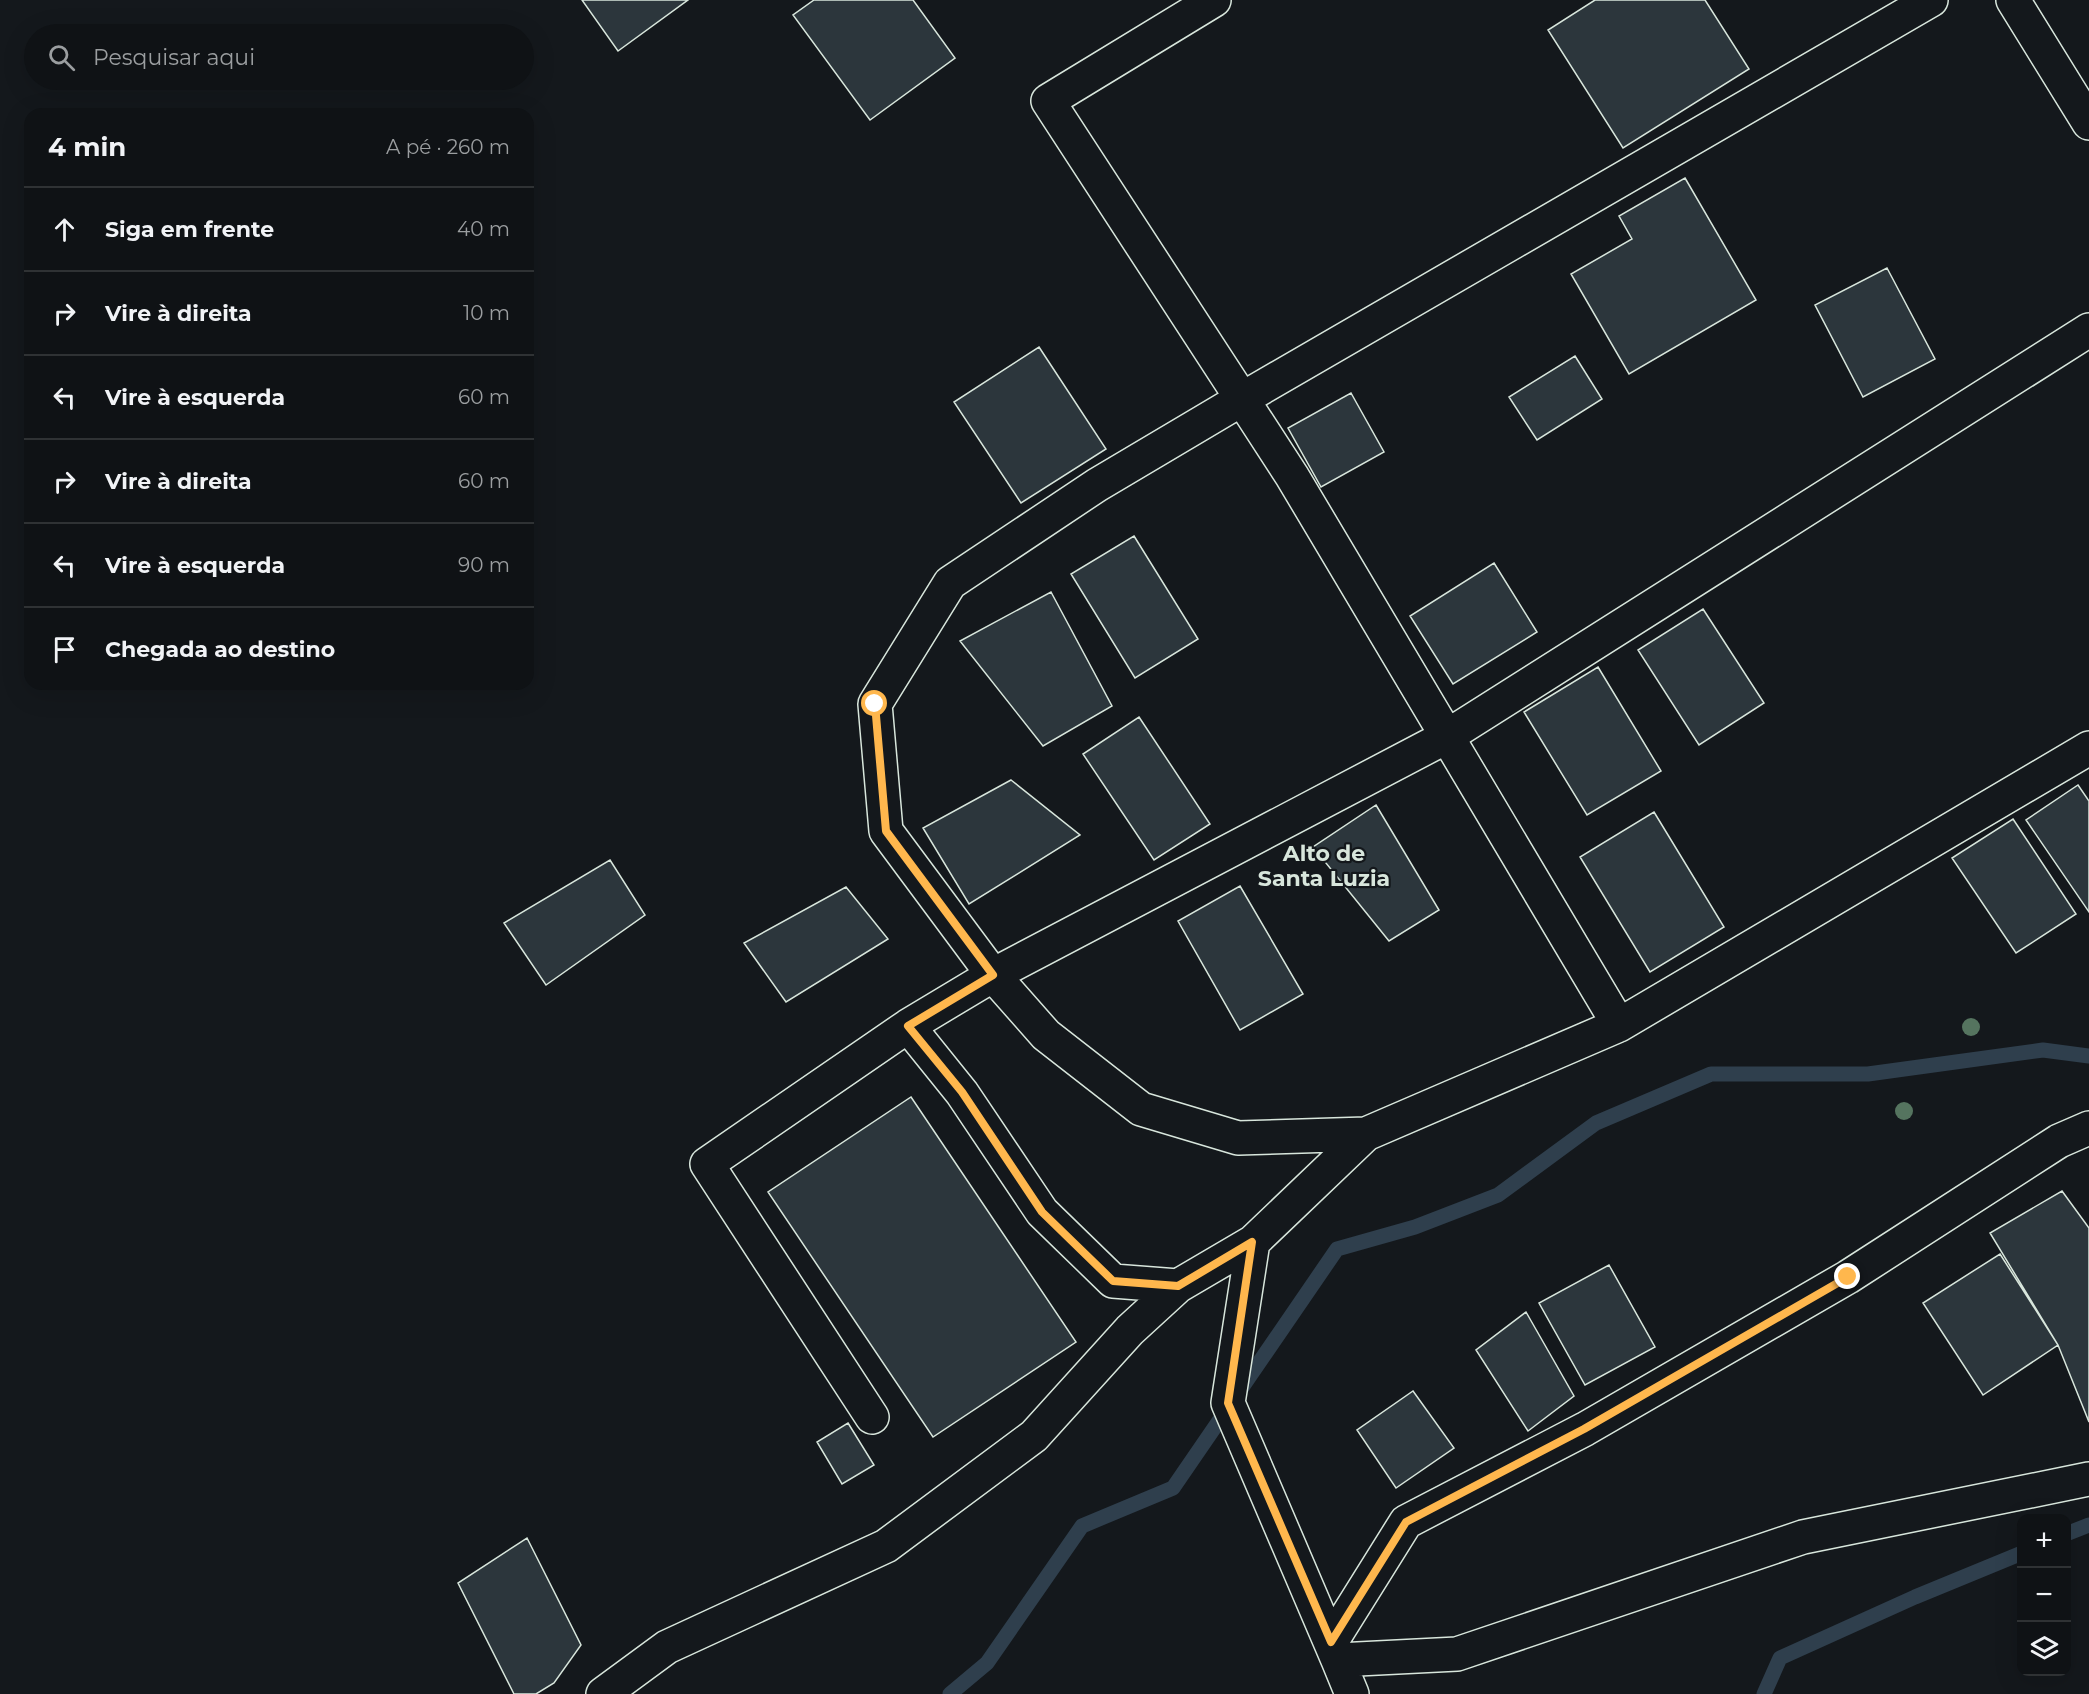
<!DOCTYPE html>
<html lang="pt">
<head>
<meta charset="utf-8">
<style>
	body { margin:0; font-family:Montserrat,sans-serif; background:#181b1e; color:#f1f3f6 }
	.controls { position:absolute; right:18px; bottom:18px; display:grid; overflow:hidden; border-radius:12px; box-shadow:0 6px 24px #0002 }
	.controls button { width:54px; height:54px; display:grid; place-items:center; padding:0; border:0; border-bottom:2px solid #2f3234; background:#0f1215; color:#f1f3f6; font:30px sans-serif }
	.stop { position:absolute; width:18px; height:18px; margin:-14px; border:4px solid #ffb74d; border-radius:50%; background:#fff }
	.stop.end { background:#ffb74d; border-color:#fff; box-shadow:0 2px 6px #0008 }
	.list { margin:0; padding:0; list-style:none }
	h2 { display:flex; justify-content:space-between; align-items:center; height:78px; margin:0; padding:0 24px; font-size:26px }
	h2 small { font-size:20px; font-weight:400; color:#9b9ea0 }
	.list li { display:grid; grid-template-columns:39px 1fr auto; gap:18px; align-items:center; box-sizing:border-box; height:84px; padding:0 24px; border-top:2px solid #2f3234 }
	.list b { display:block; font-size:22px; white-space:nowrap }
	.list em { font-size:20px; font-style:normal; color:#9b9ea0 }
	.icon { flex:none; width:33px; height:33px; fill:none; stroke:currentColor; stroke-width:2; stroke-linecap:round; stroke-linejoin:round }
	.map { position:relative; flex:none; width:2089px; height:1694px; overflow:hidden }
	.search { position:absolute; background:#0f1215; box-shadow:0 6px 24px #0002; left:24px; top:24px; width:510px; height:66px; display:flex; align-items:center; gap:15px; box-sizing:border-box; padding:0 21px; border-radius:33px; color:#9b9ea0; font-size:22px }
	.panel { position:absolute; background:#0f1215; box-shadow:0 6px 24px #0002; left:24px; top:108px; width:510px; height:582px; border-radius:18px }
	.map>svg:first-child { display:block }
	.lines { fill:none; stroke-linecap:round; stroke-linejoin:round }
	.stream { stroke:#2f3f4d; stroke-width:15 }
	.building { fill:#2c363c; stroke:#d8e6dc; stroke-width:1.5 }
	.minor-casing { stroke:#d8e6dc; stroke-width:36 }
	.minor { stroke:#14181c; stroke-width:33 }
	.tree { fill:#55745f }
	.route { stroke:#ffb74d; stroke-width:8 }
	.labels { text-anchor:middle; stroke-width:4.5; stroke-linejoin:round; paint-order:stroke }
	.district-label { font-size:22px; font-weight:bold; fill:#d8e6dc; stroke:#14181c }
</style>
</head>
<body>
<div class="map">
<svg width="2089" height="1694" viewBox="0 0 2089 1694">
	<rect width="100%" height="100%" fill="#14181c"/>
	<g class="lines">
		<path class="stream" d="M 2066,1534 L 2089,1525
			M 950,1694 L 987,1663 L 1082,1526 L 1173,1488 L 1337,1249 L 1415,1227 L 1498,1195 L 1596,1123 L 1711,1074 L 1868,1074 L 2043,1050 L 2089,1056
			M 1764,1694 L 1780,1658 L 1915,1597 L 2022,1553"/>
	</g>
	<path class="building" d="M 582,0 L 688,0 L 618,51 Z
		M 814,0 L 913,0 L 955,58 L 870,120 L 793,15 Z
		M 1595,0 L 1705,0 L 1749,69 L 1623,148 L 1548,30 Z
		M 1685,178 L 1756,300 L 1629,374 L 1571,274 L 1632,239 L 1619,216 Z
		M 1887,268 L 1935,359 L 1863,397 L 1815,305 Z
		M 1039,347 L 1106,449 L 1021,503 L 954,402 Z
		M 1575,356 L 1602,399 L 1537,440 L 1509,397 Z
		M 1351,393 L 1384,452 L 1321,487 L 1288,428 Z
		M 1134,536 L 1198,639 L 1135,678 L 1071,574 Z
		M 1494,563 L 1537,632 L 1453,684 L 1410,616 Z
		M 1051,592 L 1112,706 L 1043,746 L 960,641 Z
		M 1703,609 L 1764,703 L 1699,745 L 1638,650 Z
		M 1598,667 L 1661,771 L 1587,815 L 1524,712 Z
		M 1139,717 L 1210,824 L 1154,860 L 1083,754 Z
		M 1011,780 L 1080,835 L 969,904 L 923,828 Z
		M 2078,785 L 2089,801 L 2089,912 L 2026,820 Z
		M 1376,805 L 1439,910 L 1389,941 L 1313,847 Z
		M 1654,812 L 1724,927 L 1650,972 L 1580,857 Z
		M 2013,819 L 2076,914 L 2016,953 L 1952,858 Z
		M 610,860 L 645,915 L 546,985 L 504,923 Z
		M 1240,886 L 1303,994 L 1240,1030 L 1178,921 Z
		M 846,887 L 888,939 L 786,1002 L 744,943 Z
		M 911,1097 L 1076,1342 L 933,1437 L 768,1192 Z
		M 2062,1191 L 2089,1228 L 2089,1422 L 2058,1345 L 1990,1233 Z
		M 2000,1254 L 2058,1345 L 1983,1395 L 1923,1303 Z
		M 1609,1265 L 1655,1347 L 1585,1385 L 1539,1303 Z
		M 1526,1312 L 1574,1396 L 1528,1431 L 1476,1350 Z
		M 1413,1391 L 1454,1448 L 1396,1488 L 1357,1430 Z
		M 848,1423 L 874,1465 L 842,1484 L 817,1442 Z
		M 527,1538 L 581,1645 L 554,1683 L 536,1694 L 514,1694 L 458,1583 Z"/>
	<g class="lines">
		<g class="minor-casing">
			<path id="minor" d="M 2013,0 L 2089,123
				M 1619,1025 L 1292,476 L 1242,399 L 1931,0
				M 908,1026 L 993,975 L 886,831 L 875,704 L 950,583 L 1097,485 L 1242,399 L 1048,101 L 1214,0
				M 1366,1134 L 1238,1138 L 1141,1109 L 1046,1035 L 993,975 L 1446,737 L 2089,330
				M 1253,1242 L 1228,1403 L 1338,1660 L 1457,1654 L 1803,1537 L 2089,1479
				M 872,1417 L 707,1164 L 908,1026 L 962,1093 L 1042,1212 L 1113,1281 L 1178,1286 L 1253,1242 L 1366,1134 L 1619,1025 L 2089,748
				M 1331,1642 L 1406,1522 L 1585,1429 L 1848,1277 L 2059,1141 L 2089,1128
				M 1338,1660 L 1352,1694
				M 603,1694 L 667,1647 L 886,1546 L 1034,1436 L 1130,1330 L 1178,1286"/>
		</g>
		<use href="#minor" class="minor"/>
	</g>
	<g class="tree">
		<circle cx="1971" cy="1027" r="9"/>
		<circle cx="1904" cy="1111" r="9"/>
	</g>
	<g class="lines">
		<path class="route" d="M 875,704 L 886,831 L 993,975 L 908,1026 L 962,1092 L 1042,1212 L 1113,1281 L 1178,1286 L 1252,1242 L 1228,1403 L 1331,1642 L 1406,1522 L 1584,1429 L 1848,1277"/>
	</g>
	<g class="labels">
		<g class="district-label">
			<text x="1324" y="861">Alto de<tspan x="1324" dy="25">Santa Luzia</tspan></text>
		</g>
	</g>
</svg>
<div class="controls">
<button>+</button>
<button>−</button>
<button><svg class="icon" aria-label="layers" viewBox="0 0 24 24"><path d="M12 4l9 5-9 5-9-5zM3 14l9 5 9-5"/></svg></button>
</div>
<div class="stop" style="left:875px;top:704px"></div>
<div class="stop end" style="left:1848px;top:1277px"></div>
<div class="search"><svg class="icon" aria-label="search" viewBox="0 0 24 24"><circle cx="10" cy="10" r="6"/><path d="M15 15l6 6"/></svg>Pesquisar aqui</div>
<section class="panel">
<h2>4 min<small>A pé · 260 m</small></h2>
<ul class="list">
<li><svg class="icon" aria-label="ahead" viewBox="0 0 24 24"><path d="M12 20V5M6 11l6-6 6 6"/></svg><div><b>Siga em frente</b></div><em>40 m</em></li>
<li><svg class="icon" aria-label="right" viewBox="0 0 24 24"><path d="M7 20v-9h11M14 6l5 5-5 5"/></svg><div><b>Vire à direita</b></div><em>10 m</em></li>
<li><svg class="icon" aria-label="left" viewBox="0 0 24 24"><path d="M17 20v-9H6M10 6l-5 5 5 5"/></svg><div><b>Vire à esquerda</b></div><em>60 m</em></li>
<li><svg class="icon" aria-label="right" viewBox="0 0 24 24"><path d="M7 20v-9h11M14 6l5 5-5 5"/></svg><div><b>Vire à direita</b></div><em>60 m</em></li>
<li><svg class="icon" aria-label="left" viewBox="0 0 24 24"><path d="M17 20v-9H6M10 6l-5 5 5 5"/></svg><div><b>Vire à esquerda</b></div><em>90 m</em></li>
<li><svg class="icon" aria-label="arrive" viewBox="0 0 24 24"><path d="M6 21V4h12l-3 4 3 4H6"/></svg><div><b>Chegada ao destino</b></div></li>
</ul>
</section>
</div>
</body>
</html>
